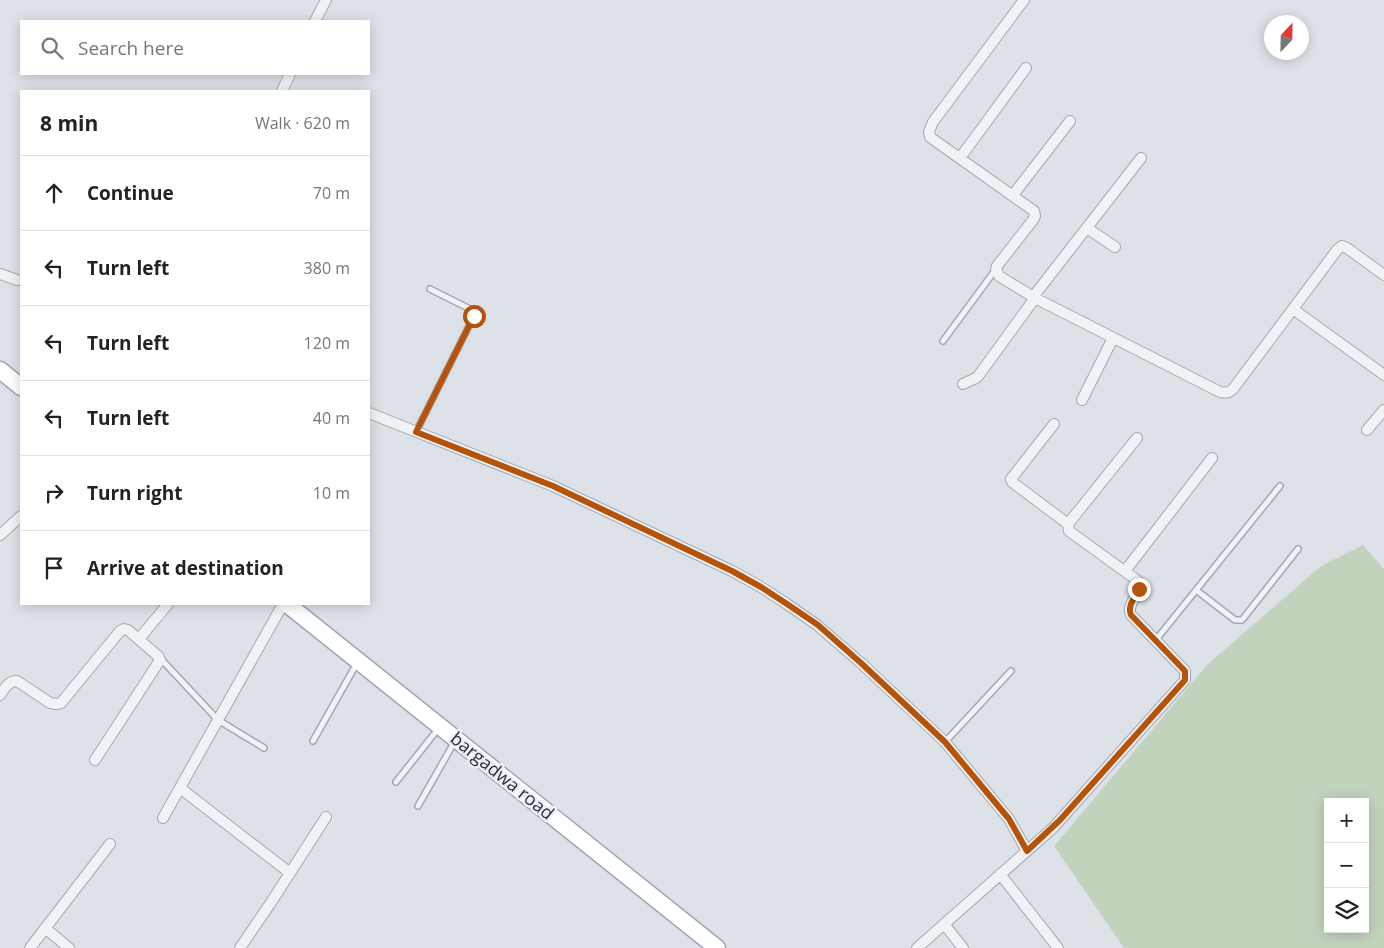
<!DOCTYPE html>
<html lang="en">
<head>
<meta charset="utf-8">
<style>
	body { margin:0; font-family:"Open Sans",sans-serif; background:#f2f2f2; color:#222 }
	.controls { position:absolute; right:15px; bottom:15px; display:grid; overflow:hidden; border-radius:0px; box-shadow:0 2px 12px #0003 }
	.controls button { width:45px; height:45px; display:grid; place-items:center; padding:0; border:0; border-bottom:1px solid #e0e0e0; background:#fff; color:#222; font:25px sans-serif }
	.compass { position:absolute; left:1264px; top:15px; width:45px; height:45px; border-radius:50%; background:#fff; box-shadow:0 2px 12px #0003; rotate:22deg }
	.stop { position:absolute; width:15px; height:15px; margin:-11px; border:4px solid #b45309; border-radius:50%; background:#fff }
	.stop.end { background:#b45309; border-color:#fff; box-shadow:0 1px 5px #0008 }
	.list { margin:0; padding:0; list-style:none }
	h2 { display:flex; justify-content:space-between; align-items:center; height:65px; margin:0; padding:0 20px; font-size:21px }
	h2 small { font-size:16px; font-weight:400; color:#767676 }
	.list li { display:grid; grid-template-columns:32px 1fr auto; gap:15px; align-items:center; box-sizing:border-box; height:75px; padding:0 20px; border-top:1px solid #e0e0e0 }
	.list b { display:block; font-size:19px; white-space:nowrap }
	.list em { font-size:16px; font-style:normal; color:#767676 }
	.icon { flex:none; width:28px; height:28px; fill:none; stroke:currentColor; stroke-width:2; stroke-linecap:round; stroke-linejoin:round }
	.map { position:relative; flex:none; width:1384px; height:948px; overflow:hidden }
	.search { position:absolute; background:#fff; box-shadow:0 2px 12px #0003; left:20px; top:20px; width:350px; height:55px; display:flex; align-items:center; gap:12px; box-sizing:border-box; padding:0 18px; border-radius:0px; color:#767676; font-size:19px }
	.panel { position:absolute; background:#fff; box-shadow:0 2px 12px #0003; left:20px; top:90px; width:350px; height:515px; border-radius:0px }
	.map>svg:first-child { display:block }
	.green { fill:#c2d3bd; fill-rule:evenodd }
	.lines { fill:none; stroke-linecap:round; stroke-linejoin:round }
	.service-casing { stroke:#a2a8b2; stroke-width:8 }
	.minor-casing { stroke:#a2a8b2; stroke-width:12 }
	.primary-casing { stroke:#9ba5b5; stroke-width:19 }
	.service { stroke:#f0f2f6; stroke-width:5 }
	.minor { stroke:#f0f2f6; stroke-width:10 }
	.primary { stroke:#fff; stroke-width:16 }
	.route { stroke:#b45309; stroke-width:6 }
	.labels { text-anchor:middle; stroke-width:5; stroke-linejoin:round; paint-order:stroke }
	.street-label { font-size:18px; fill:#252e40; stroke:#ecf0f6 }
</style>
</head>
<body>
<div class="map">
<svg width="1384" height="948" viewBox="0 0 1384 948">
	<rect width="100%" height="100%" fill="#dde1e8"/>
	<path class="green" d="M 1363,545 L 1384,569 L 1384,948 L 1124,948 L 1054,846 L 1207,665 L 1321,566 ZM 1328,802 L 1365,802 L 1365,929 L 1328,929 Z"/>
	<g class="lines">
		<g class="service-casing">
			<path id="service" d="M 943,341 L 996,269
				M 416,432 L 474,316 L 474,313 L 472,310 L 430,289
				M 1196,590 L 1235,620 L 1242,620 L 1298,549
				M 1155,641 L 1280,486
				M 160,658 L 218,720 L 264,748
				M 313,741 L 357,663
				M 945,742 L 1011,671
				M 396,782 L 438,729
				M 418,806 L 455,741"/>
		</g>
		<g class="minor-casing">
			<path id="minor" d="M 1024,0 L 933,122 L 929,132 L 930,137 L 934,140 L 1034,211 L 1035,216 L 1033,220 L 997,266 L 996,269 L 999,276 L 1035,298 L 1220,392 C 1226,393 1229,393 1233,389 L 1337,250 L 1342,246 L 1347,248 L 1384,275
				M 315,21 L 326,0
				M 282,91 L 290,74
				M 960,158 L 1026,68
				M 1013,195 L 1070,121
				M 1087,228 L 1115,247
				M 0,274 L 17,280
				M 1033,297 L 1141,158
				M 1293,309 L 1384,375
				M 963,384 L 976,378 L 979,375 L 1035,298
				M 1082,400 L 1113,338
				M 369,413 L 553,486 L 732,571 L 761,587 L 787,604 L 817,625 L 861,663 L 945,742 L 1009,819 L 1027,851
				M 1054,424 L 1011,479 L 1012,482 L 1068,524
				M 1367,430 L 1384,410
				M 0,535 L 21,516
				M 1125,571 L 1212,458
				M 139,639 L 168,604
				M 0,695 C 5,688 8,681 17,681 L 50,703 L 56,704 L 61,703 L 120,631 L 124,629 L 128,630 L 158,656 L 160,660 L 95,760
				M 180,788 L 290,873
				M 163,818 L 283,604
				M 1000,874 L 1058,948
				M 944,924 L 963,948
				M 45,928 L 69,948
				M 30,948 L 110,844
				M 240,948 L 272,901 L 326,817
				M 917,948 L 1053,828 L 1185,680 L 1185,671 L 1131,615 C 1125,603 1144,593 1138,581 L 1069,531 L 1068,524 L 1137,438"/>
		</g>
		<g class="primary-casing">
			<path id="primary" d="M 0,370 L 21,387
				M 287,604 L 717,948"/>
		</g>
		<use href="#service" class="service"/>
		<use href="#minor" class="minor"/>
		<use href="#primary" class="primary"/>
	</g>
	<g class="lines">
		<path class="route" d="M 474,316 L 416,432 L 553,486 L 732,571 L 761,587 L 787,604 L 818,625 L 861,663 L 945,742 L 1009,819 L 1027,851 L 1060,820 L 1185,680 L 1185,671 L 1131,615 C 1127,606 1135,597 1139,589"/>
	</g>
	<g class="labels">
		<g class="street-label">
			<text transform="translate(502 776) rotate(39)" y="6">bargadwa road</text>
		</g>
	</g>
</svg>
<div class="controls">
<button>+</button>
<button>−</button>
<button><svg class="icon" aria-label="layers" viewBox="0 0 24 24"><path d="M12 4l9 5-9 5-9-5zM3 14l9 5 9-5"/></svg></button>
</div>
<svg class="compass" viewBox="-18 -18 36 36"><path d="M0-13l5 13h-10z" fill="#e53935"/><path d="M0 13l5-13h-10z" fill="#767676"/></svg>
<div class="stop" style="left:474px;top:316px"></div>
<div class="stop end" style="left:1139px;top:589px"></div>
<div class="search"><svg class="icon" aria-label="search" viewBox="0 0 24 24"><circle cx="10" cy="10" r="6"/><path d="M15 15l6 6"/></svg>Search here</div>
<section class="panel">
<h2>8 min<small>Walk · 620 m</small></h2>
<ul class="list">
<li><svg class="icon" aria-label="ahead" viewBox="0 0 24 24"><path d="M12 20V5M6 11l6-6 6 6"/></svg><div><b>Continue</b></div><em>70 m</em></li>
<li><svg class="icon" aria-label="left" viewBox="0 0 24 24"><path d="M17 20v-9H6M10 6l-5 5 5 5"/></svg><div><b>Turn left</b></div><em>380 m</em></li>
<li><svg class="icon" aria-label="left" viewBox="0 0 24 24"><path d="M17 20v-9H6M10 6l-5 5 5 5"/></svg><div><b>Turn left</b></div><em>120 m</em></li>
<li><svg class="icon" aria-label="left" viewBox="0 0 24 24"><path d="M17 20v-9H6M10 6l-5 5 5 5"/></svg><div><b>Turn left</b></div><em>40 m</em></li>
<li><svg class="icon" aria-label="right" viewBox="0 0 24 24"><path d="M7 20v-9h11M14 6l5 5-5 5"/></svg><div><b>Turn right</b></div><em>10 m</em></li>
<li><svg class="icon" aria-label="arrive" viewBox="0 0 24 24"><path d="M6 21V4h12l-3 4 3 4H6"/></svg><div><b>Arrive at destination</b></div></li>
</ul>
</section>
</div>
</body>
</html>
